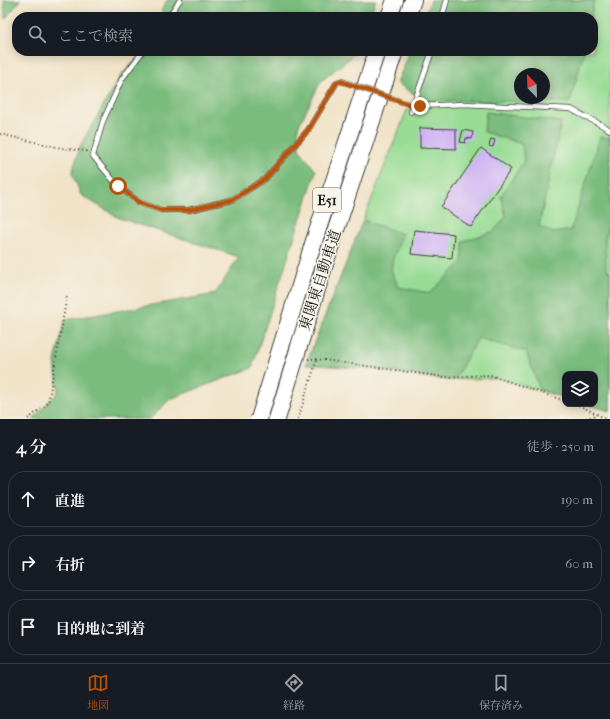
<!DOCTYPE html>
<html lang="ja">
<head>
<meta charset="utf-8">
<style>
	body { margin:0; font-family:"IM FELL French Canon","Noto Serif JP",serif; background:#20242c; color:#f1f3f6 }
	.controls { position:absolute; right:12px; bottom:12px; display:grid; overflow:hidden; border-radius:8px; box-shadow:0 2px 10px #0003 }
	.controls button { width:36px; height:36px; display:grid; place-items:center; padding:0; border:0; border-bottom:1px solid #363941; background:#171b24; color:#f1f3f6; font:20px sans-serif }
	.compass { position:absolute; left:514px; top:68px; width:36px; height:36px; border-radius:50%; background:#171b24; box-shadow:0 2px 10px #0003; rotate:337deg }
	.stop { position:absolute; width:12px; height:12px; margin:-9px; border:3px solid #b45309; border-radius:50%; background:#fff }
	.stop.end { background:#b45309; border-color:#fff; box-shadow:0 1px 4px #0008 }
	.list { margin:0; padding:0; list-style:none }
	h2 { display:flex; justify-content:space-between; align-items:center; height:52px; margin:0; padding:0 16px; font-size:17px }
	h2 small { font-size:13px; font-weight:400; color:#9ea1a6 }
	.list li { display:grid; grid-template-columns:26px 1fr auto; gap:12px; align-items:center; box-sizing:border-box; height:56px; margin:0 8px 8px; padding:0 8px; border:1px solid #363941; border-radius:16px }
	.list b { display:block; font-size:15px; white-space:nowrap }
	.list em { font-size:13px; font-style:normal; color:#9ea1a6 }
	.icon { flex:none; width:22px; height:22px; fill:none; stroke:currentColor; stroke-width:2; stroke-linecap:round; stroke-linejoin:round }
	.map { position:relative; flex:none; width:610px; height:419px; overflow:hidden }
	.search { position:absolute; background:#171b24; box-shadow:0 2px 10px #0003; left:12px; right:12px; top:12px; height:44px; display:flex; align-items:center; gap:10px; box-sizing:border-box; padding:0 14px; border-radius:16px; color:#9ea1a6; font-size:15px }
	.sheet { height:244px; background:#171b24 }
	nav { display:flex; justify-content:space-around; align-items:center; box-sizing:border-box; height:56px; border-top:1px solid #363941; background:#171b24; font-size:11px; color:#9ea1a6 }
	nav a { display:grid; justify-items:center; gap:2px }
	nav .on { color:#b45309 }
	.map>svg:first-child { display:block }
	.green { fill:#98dc94; stroke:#5a7c58; fill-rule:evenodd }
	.forest { fill:#7abc7e; stroke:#4b6c4d; fill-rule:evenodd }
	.building { fill:#cfb4f4 }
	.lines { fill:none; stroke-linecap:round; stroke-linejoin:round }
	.lane-casing { stroke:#3c3a36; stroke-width:6 }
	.highway-casing { stroke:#3c3a36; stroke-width:18 }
	.path { stroke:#3c3a36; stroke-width:2; stroke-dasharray:1 3; stroke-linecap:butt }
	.lane { stroke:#fff; stroke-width:4.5 }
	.highway { stroke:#fff; stroke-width:16 }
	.lane-bridge-casing { stroke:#3c3a36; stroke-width:6; stroke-linecap:butt }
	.highway-bridge-casing { stroke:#3c3a36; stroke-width:18; stroke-linecap:butt }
	.lane-bridge { stroke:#fff; stroke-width:4.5 }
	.highway-bridge { stroke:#fff; stroke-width:16 }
	.route { stroke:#b45309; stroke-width:5 }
	.labels { text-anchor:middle; stroke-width:3; stroke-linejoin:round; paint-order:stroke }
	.shield { fill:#f7f3e8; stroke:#5e5c59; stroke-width:1 }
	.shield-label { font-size:14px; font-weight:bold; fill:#1c1c1c }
	.street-label { font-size:15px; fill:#1c1c1c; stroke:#f7f3e8 }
</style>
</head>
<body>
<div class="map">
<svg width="610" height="419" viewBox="0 0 610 419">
	<rect width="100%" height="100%" fill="#f7f3e8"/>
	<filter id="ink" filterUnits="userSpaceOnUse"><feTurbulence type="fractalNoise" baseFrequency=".025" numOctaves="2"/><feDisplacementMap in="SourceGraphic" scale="8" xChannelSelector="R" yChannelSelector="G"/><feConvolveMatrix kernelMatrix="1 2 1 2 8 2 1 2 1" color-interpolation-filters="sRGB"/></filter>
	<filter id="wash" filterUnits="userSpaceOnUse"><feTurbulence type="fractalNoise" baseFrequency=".012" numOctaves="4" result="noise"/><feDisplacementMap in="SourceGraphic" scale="16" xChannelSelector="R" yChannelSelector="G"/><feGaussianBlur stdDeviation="0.9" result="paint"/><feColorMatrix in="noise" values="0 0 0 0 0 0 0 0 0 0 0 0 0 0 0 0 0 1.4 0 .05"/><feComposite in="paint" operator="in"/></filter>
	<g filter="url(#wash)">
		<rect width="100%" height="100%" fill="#f0e3c7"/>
		<path class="green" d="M 455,0 L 610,0 L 610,411 L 586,404 L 595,404 L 595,374 L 565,374 L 565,398 L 498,378 L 447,380 L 369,369 L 306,364 L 407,110 L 417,114 L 438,51 L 593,51 L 593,17 L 450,17 ZM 520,74 L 544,74 L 544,98 L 520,98 Z"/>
		<path class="forest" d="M 4,0 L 21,0 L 5,19 Z
			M 167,0 L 376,0 L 369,17 L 162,17 L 162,9 Z
			M 431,0 L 594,0 L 591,17 L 424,17 Z
			M 145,51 L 356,51 L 356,53 L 321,81 L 298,127 L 299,149 L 316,171 L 252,368 L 170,399 L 150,419 L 33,419 L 58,392 L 55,361 L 65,320 L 215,294 L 239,257 L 119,218 L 81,195 L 72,173 L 81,144 L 121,75 Z
			M 410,51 L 584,51 L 570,102 L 423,100 L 397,83 ZM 520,74 L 544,74 L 544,98 L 520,98 Z
			M 486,112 L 561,122 L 539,226 L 553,233 L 571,230 L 600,137 L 610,138 L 610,222 L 605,238 L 606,268 L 610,274 L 610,411 L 586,404 L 595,404 L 595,374 L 565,374 L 565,398 L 540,390 L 526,352 L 478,338 L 454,380 L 447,380 L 369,369 L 306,364 L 363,220 L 403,234 L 393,258 L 391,269 L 398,287 L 430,293 L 462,262 L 463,241 L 486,234 L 494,231 L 506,217 L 501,196 L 524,161 L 522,144 L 484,132 Z"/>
		<g id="blocks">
			<path class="building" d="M 420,128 L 456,129 L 456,149 L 420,148 Z
				M 463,130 L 473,132 L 472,139 L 466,138 L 465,143 L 460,142 Z
				M 491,139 L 495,140 L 493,147 L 489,146 Z
				M 481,148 L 511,169 L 471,227 L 441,207 Z
				M 414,230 L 454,234 L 452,258 L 411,254 Z"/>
		</g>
	</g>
	<g filter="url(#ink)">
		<use href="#blocks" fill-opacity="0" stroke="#3c3a36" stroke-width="1"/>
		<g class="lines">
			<g class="lane-casing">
				<path id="lane" d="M 168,17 L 180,0
					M 442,17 L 447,0
					M 143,51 L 122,79 L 103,121 L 94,152 L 93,156 L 118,186 L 140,203 L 161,210 L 189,210 L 232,200 L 265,179 L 308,130 L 337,82 L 340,81 L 344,82
					M 408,104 L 420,106 L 464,104 L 571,109 C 584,117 598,122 610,130
					M 411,112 L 432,51"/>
			</g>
			<g class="highway-casing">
				<path id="highway" d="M 389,17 L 395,0
					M 407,17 L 413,0
					M 300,343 L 330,248 L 395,51
					M 280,350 L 313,244 L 377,51"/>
			</g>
			<path class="path" d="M 0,134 L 61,148 L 87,151
				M 308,359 L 317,359 L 444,377 L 490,375 L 565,401
				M 575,404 L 585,408 L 606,419
				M 28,419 L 48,403 L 67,296
				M 298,419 L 317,359
				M 582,419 L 597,415"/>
			<use href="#lane" class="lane"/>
			<use href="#highway" class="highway"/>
			<g class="lane-bridge-casing">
				<path id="lane-bridge" d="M 344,82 L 408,104"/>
			</g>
			<g class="highway-bridge-casing">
				<path id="highway-bridge" d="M 259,419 L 280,350
					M 277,419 L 300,343"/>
			</g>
			<use href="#lane-bridge" class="lane-bridge"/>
			<use href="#highway-bridge" class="highway-bridge"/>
		</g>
	</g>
	<g class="lines" filter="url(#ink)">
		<path class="route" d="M 118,186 L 140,203 L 161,210 L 189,210 L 232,200 L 265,179 L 308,130 L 337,82 L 340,81 L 408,104 L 420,106"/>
	</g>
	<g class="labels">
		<rect class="shield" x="313" y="188" width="28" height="24" rx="3"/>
		<g class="shield-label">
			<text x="327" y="205">E51</text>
		</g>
		<g class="street-label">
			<text transform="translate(320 280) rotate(-72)" y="5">東関東自動車道</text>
		</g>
	</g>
</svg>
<div class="controls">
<button><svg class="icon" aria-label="layers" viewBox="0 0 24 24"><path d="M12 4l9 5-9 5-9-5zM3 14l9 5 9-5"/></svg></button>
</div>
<svg class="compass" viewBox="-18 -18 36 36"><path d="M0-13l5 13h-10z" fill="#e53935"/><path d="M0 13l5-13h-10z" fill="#9ea1a6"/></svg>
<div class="stop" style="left:118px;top:186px"></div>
<div class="stop end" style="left:420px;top:106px"></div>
<div class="search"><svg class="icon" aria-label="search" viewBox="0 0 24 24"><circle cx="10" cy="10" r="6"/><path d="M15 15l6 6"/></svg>ここで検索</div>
</div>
<section class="sheet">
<h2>4 分<small>徒歩 · 250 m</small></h2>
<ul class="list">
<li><svg class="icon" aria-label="ahead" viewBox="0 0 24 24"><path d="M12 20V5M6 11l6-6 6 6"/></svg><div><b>直進</b></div><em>190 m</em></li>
<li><svg class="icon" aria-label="right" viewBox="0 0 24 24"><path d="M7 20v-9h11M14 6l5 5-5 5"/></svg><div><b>右折</b></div><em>60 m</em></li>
<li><svg class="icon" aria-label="arrive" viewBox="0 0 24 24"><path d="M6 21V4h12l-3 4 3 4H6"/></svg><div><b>目的地に到着</b></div></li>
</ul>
</section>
<nav>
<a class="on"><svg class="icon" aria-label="map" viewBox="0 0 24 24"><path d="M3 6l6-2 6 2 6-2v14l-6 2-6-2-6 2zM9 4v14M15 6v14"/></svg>地図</a>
<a><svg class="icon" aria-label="directions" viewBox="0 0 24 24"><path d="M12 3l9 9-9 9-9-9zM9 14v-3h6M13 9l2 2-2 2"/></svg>経路</a>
<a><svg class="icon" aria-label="saved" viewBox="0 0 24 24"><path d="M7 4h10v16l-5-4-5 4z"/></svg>保存済み</a>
</nav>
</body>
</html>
